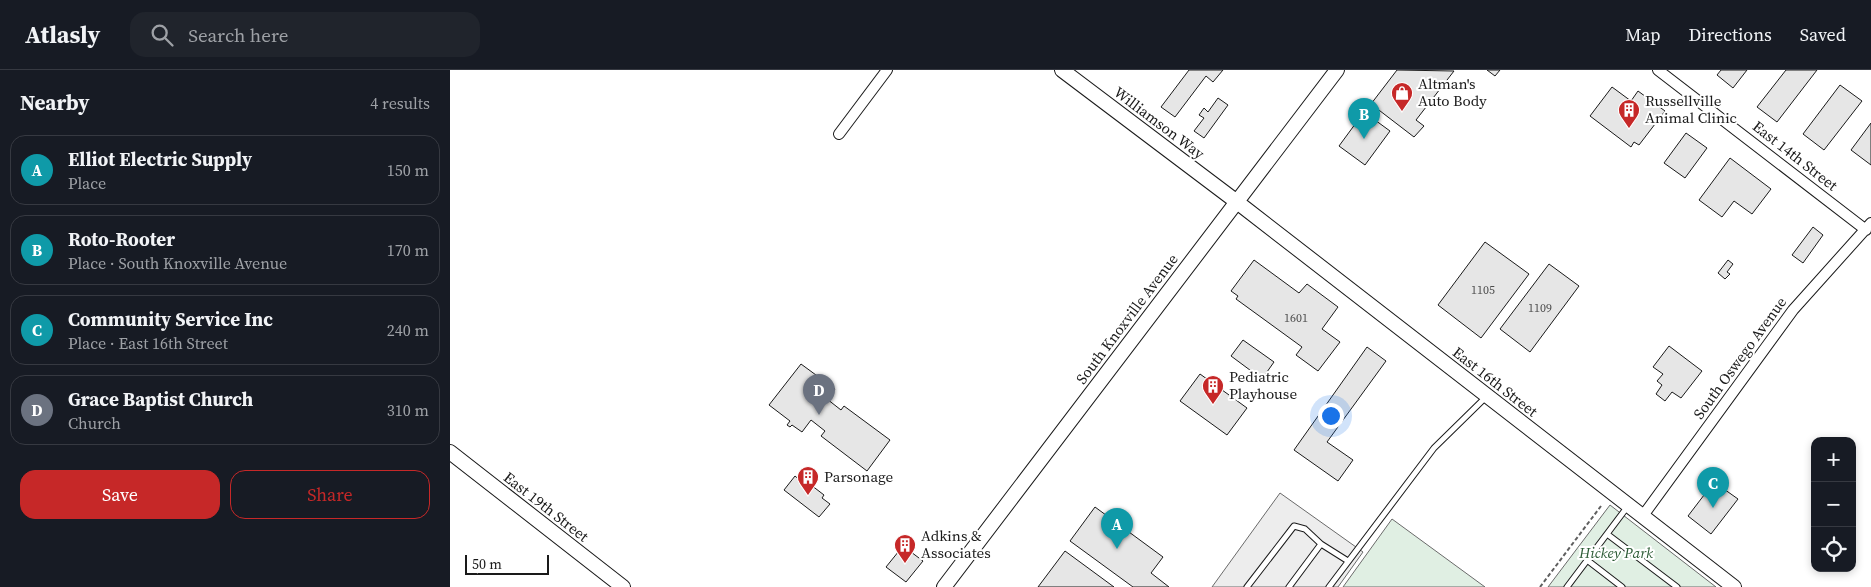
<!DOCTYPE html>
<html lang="en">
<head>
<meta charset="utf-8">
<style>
	body { margin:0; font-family:"Source Serif 4",serif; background:#20242c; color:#f1f3f6 }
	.controls { position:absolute; right:15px; bottom:15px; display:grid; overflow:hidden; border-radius:10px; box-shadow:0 2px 8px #0003 }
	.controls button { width:45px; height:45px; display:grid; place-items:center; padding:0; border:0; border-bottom:1px solid #363941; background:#171b24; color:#f1f3f6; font:25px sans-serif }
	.scale { position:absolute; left:15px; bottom:12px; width:84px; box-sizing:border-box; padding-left:5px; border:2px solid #1a1a1a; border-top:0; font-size:14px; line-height:18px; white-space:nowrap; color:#1a1a1a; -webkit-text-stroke:4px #fff; paint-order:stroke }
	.you { position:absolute; left:880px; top:345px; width:18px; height:18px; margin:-12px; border:4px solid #fff; border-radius:50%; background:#1a73e8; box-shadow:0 0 0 8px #1a73e833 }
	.badge { display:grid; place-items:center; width:32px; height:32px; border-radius:50%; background:#c62828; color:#fff; font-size:16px; font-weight:700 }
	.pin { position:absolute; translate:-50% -41px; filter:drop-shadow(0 1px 2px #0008) }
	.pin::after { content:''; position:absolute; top:26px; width:18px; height:15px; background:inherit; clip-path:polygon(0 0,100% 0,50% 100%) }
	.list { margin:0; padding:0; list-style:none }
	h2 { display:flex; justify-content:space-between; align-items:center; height:65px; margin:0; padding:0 20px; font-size:21px }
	h2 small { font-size:16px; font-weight:400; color:#9ea1a6 }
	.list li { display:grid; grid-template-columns:32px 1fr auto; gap:15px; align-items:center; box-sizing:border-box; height:70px; margin:0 10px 10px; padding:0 10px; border:1px solid #363941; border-radius:15px }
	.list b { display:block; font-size:19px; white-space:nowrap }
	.list p { margin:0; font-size:16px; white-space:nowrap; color:#9ea1a6 }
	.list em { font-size:16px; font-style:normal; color:#9ea1a6 }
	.actions { display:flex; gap:10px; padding:15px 20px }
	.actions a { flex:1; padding:11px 0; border:1px solid #c62828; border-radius:15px; text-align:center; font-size:18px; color:#c62828 }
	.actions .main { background:#c62828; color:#fff }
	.icon { flex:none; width:28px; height:28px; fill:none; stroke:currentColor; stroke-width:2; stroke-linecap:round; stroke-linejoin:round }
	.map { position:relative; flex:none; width:1421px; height:517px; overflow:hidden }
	header { display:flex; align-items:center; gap:30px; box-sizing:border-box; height:70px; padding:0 25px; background:#171b24; border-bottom:1px solid #363941 }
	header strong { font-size:24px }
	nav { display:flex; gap:28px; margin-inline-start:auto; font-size:18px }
	.search { width:350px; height:45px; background:#20242c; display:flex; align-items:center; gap:12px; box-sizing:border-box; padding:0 18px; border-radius:15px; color:#9ea1a6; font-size:19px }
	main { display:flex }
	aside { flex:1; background:#171b24 }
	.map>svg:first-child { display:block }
	.green { fill:#e0efe3; stroke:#6a6a6a }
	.parking { fill:#ededed; stroke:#6a6a6a }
	.building { fill:#e6e6e6; stroke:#1a1a1a }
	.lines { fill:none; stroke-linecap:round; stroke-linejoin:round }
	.lane-casing { stroke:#1a1a1a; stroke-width:7 }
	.street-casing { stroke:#1a1a1a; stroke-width:12 }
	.secondary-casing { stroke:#1a1a1a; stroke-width:16 }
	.path { stroke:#5f5f5f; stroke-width:2; stroke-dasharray:4 2.5; stroke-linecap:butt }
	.lane { stroke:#fff; stroke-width:5 }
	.street { stroke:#fff; stroke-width:10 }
	.secondary { stroke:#fff; stroke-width:14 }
	.labels { text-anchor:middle; stroke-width:4; stroke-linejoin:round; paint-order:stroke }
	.number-label { font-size:12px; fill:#4d4d4d }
	.poi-label { font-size:15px; fill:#1a1a1a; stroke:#fff; text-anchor:start }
	.street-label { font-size:15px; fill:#1a1a1a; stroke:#fff }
	.park-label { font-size:15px; font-style:italic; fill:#2b5a34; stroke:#fff }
</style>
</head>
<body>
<header>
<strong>Atlasly</strong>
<div class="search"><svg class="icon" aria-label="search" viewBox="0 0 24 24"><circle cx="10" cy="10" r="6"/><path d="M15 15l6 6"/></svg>Search here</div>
<nav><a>Map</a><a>Directions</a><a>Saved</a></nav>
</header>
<main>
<aside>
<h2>Nearby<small>4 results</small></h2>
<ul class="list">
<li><span class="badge" style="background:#0f9aa8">A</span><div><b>Elliot Electric Supply</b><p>Place</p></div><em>150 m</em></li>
<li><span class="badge" style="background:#0f9aa8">B</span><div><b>Roto-Rooter</b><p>Place · South Knoxville Avenue</p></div><em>170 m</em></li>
<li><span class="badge" style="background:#0f9aa8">C</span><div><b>Community Service Inc</b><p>Place · East 16th Street</p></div><em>240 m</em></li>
<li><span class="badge" style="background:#6b7280">D</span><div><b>Grace Baptist Church</b><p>Church</p></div><em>310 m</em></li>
</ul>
<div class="actions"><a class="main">Save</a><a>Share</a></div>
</aside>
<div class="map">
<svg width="1421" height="517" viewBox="0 0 1421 517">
	<rect width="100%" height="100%" fill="#fff"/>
	<path class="green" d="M 1160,435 L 1266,517 L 1098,517 Z
		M 942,449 L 1035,517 L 893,517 Z"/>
	<path class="parking" d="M 830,423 L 913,482 L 888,517 L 762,517 Z"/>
	<path class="building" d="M 739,0 L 773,0 L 763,12 L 756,6 L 725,47 L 711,37 Z
		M 947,0 L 1004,1 L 966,50 L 974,56 L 964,67 L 921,34 Z
		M 1037,0 L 1050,0 L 1045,6 Z
		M 1271,0 L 1297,0 L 1283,18 L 1267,5 Z
		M 1336,0 L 1367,0 L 1327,52 L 1307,37 Z
		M 1390,15 L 1412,31 L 1374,80 L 1353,64 Z
		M 1162,17 L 1181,31 L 1188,21 L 1215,41 L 1189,75 L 1184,72 L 1181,77 L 1140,46 Z
		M 768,28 L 778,35 L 754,68 L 744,61 L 754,48 L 749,45 L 754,38 L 758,42 Z
		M 914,42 L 940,61 L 915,95 L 889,76 Z
		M 1421,53 L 1421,95 L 1401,80 Z
		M 1236,63 L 1257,78 L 1235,108 L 1214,93 Z
		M 1280,88 L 1321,119 L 1302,144 L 1284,131 L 1272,147 L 1249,130 Z
		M 1363,157 L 1373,165 L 1353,193 L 1342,185 Z
		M 1035,172 L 1079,204 L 1031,268 L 988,235 Z
		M 804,190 L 849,223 L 857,214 L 888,237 L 872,259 L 890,272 L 868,301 L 846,285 L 852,277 L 786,229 L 788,226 L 781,221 Z
		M 1278,190 L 1283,194 L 1277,202 L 1280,204 L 1275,209 L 1268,203 Z
		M 1099,194 L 1129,216 L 1080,282 L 1050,259 Z
		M 793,270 L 824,292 L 812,309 L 781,286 Z
		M 1219,276 L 1252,301 L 1231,328 L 1222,322 L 1215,331 L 1206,324 L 1212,315 L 1207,311 L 1213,304 L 1203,297 Z
		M 917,277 L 936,291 L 877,372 L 903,390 L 888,411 L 844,380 Z
		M 351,294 L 385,319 L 377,329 L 391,340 L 394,336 L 440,370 L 417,401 L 371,366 L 375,361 L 361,350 L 352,362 L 342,355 L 340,357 L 337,355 L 340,351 L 319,335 Z
		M 750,304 L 797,338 L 777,365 L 730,331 Z
		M 345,406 L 359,418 L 361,415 L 374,425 L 372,428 L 380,434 L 369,447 L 334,420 Z
		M 1264,412 L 1288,429 L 1261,464 L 1238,446 Z
		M 645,437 L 713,487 L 701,503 L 719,517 L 683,517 L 620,471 Z
		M 453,476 L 473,491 L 456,512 L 436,497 Z
		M 615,481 L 664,517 L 588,517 Z"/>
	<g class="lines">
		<g class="lane-casing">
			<path id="lane" d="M 1157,464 L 1227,517
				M 1137,490 L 1172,517
				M 797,517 L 844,456 L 855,459 L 871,474 L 898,491
				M 839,517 L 871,474
				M 879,517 L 984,378 L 1036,327
				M 1117,517 L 1178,436"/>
		</g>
		<g class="street-casing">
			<path id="street" d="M 1208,0 L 1416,160
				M 389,64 L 437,0
				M 1192,447 L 1343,240 L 1421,153"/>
		</g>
		<g class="secondary-casing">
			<path id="secondary" d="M 612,0 L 787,132 L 1284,517
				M 0,382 L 173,517
				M 494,517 L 887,0"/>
		</g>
		<path class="path" d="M 1090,517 L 1151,436"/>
		<use href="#lane" class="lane"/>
		<use href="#street" class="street"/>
		<use href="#secondary" class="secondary"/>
	</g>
	<defs>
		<g id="shop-pin" transform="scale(1.125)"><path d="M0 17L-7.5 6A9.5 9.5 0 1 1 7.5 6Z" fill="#c62828" stroke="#fff"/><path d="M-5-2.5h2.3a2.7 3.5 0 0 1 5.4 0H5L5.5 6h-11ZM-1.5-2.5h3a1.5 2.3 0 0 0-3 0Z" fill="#fff"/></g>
		<g id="building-pin" transform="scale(1.125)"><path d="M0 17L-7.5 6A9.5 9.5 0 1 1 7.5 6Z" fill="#c62828" stroke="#fff"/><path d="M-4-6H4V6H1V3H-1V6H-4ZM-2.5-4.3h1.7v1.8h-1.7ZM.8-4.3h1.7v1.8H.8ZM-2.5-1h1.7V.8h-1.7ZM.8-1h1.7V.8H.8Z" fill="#fff"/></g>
	</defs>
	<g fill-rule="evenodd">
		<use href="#shop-pin" x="952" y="23"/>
		<use href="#building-pin" x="1179" y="40"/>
		<use href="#building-pin" x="763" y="316"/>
		<use href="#building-pin" x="358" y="407"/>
		<use href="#building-pin" x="455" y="475"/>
	</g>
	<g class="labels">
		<g class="number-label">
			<text x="1033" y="224">1105</text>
			<text x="1090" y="242">1109</text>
			<text x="846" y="252">1601</text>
		</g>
		<g class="poi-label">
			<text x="968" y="19">Altman's<tspan x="968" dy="17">Auto Body</tspan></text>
			<text x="1195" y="36">Russellville<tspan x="1195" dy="17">Animal Clinic</tspan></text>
			<text x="779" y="312">Pediatric<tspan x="779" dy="17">Playhouse</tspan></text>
			<text x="374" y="412">Parsonage</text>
			<text x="471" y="471">Adkins &amp;<tspan x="471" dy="17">Associates</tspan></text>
		</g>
		<g class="street-label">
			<text transform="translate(709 53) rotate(37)" y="5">Williamson Way</text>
			<text transform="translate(1345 86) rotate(38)" y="5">East 14th Street</text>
			<text transform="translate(677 249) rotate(-53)" y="5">South Knoxville Avenue</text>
			<text transform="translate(1290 288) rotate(-54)" y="5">South Oswego Avenue</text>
			<text transform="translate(1045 312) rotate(38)" y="5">East 16th Street</text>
			<text transform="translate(96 437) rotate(38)" y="5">East 19th Street</text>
		</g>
		<g class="park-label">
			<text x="1166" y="488">Hickey Park</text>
		</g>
	</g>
</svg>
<div class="controls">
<button>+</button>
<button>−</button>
<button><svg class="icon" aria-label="locate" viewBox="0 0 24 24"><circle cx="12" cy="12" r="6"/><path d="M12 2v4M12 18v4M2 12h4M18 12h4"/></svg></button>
</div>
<div class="scale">50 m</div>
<div class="you"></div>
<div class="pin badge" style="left:667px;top:479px;background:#0f9aa8">A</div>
<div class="pin badge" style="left:914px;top:69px;background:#0f9aa8">B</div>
<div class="pin badge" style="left:1263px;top:438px;background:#0f9aa8">C</div>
<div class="pin badge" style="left:369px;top:345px;background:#6b7280">D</div>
</div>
</main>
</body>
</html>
